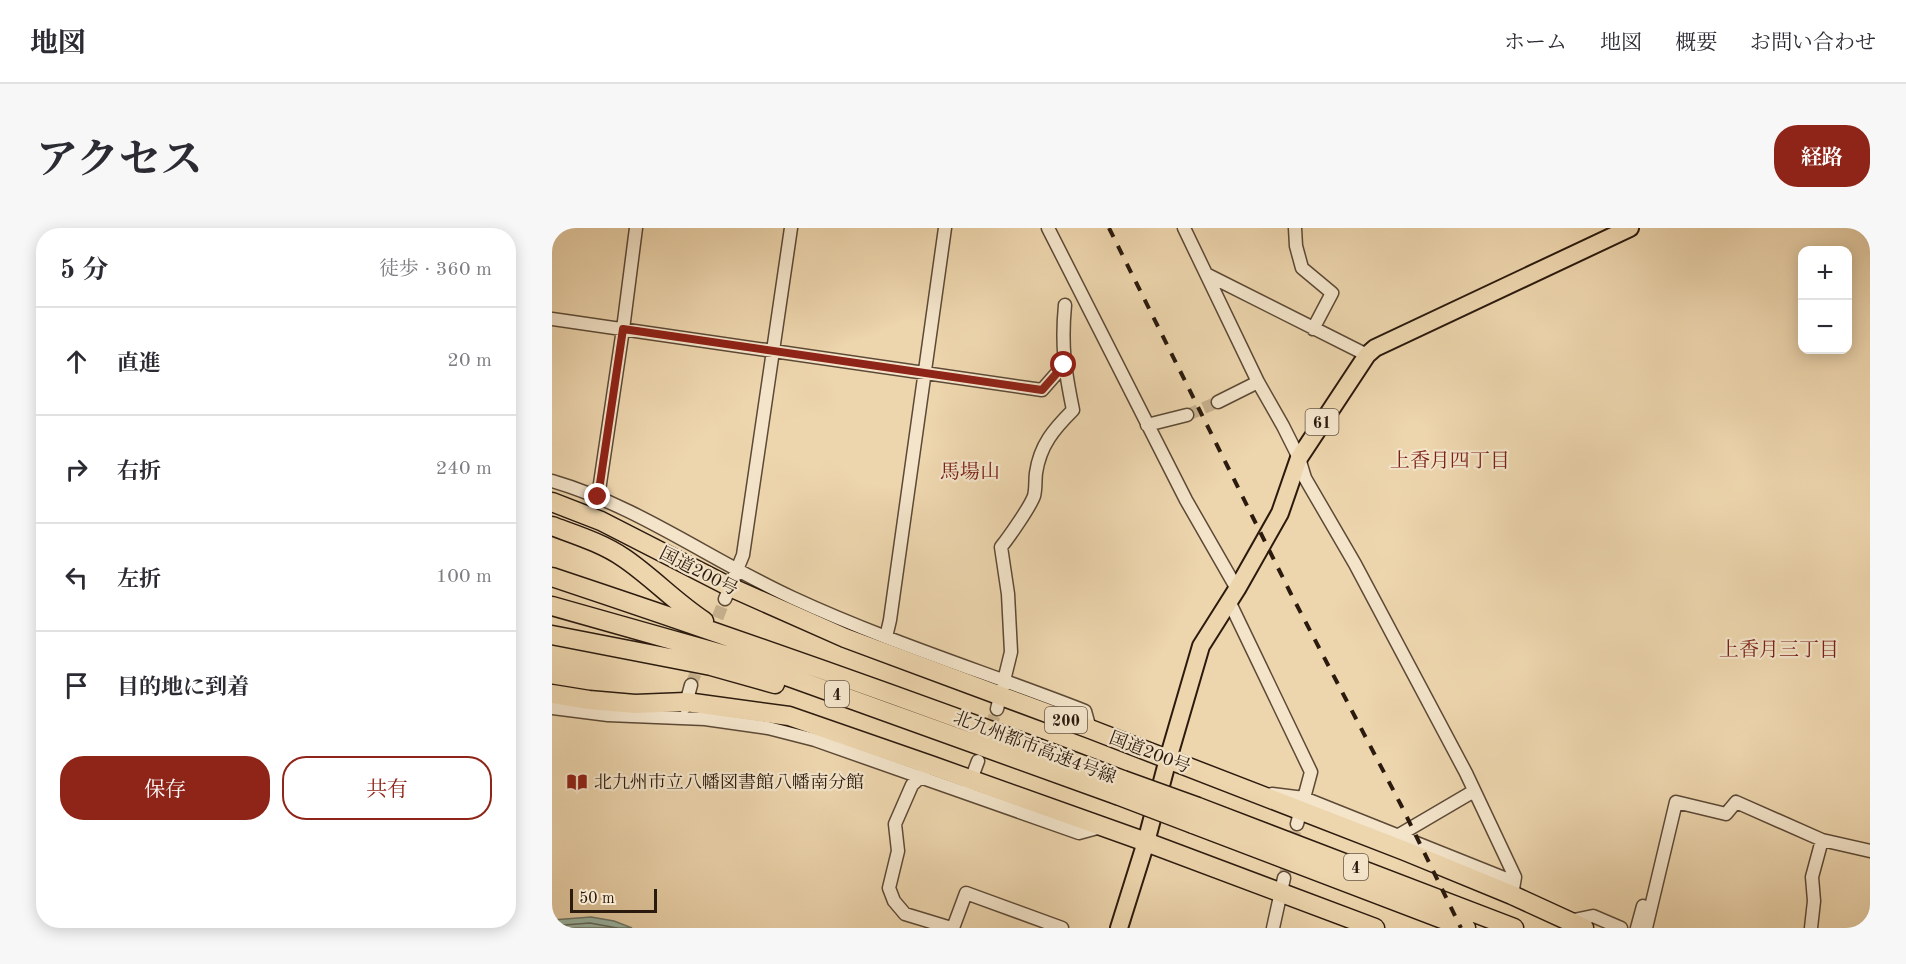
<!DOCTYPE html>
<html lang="ja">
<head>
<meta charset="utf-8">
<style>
	body { margin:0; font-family:"Old Standard TT","Noto Serif JP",serif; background:#f7f7f7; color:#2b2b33 }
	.controls { position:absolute; right:18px; top:18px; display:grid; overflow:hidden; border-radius:12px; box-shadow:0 3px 15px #0003 }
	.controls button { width:54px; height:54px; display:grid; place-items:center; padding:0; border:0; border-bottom:2px solid #e1e1e2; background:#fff; color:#2b2b33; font:30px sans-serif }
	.scale { position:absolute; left:18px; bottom:15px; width:87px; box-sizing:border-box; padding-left:6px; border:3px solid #2b1a0e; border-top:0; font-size:16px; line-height:21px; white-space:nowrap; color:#2b1a0e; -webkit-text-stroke:4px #f3e4ca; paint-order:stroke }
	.stop { position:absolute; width:18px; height:18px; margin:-14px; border:4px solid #8f2418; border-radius:50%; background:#fff }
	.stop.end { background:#8f2418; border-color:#fff; box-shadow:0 2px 6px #0008 }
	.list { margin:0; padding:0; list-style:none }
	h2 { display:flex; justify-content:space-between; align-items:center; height:78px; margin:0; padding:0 24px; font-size:26px }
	h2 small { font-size:20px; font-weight:400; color:#7c7c81 }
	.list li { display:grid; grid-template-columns:39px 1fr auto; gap:18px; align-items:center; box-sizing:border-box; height:108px; padding:0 24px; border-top:2px solid #e1e1e2 }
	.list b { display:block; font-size:22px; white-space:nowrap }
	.list em { font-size:20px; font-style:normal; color:#7c7c81 }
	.actions { display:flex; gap:12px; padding:18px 24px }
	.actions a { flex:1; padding:14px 0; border:2px solid #8f2418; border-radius:24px; text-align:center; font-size:21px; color:#8f2418 }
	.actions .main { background:#8f2418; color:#fff }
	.icon { flex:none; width:33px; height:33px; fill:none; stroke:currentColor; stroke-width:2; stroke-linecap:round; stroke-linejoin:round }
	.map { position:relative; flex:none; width:1318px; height:700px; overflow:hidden; border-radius:24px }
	header { display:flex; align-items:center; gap:36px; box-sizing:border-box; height:84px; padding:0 30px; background:#fff; border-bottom:2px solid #e1e1e2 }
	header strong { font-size:28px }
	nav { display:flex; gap:33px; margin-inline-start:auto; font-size:21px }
	.intro { display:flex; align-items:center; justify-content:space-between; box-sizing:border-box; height:144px; padding:0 36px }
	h1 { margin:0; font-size:42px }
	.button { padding:15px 27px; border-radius:24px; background:#8f2418; color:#fff; font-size:21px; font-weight:700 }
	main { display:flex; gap:36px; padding:0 36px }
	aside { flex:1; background:#fff; border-radius:24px; box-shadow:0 3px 15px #0003 }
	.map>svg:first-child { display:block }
	.water { fill:#99b9a9; stroke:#6d796b; stroke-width:1.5 }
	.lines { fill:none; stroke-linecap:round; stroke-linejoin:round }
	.shore { stroke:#626a5c; stroke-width:1.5 }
	.minor-tunnel { stroke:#c6b08d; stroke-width:12; stroke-dasharray:12 6; stroke-linecap:butt }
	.minor-casing { stroke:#5c4936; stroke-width:15 }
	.major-casing { stroke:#2b1a0e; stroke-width:20 }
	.highway-casing { stroke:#2b1a0e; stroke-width:21 }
	.minor { stroke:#f3e4ca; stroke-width:12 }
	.major { stroke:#edd5ad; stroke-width:16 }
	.highway { stroke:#edd5ad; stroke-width:18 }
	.rail { stroke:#2b1a0e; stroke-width:4; stroke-dasharray:10 10; stroke-linecap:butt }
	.highway-bridge-casing { stroke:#2b1a0e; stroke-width:21; stroke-linecap:butt }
	.highway-bridge { stroke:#edd5ad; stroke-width:18 }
	.route { stroke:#8f2418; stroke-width:8 }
	.labels { text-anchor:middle; stroke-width:4.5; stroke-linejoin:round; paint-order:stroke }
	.shield { fill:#f3e4ca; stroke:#675746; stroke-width:1.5 }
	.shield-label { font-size:16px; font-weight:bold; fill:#2b1a0e }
	.street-label { font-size:18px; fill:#2b1a0e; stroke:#f3e4ca }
	.poi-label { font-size:18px; fill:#2b1a0e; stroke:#f3e4ca; text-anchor:start }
	.neighbourhood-label { font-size:20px; fill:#7a1f14; stroke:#f3e4ca }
</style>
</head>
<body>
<header>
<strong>地図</strong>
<nav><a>ホーム</a><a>地図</a><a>概要</a><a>お問い合わせ</a></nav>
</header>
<div class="intro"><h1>アクセス</h1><a class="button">経路</a></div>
<main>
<aside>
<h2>5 分<small>徒歩 · 360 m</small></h2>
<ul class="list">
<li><svg class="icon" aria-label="ahead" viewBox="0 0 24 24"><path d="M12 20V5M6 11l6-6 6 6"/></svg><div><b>直進</b></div><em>20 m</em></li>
<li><svg class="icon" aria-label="right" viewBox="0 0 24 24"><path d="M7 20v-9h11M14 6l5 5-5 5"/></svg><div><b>右折</b></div><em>240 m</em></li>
<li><svg class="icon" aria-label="left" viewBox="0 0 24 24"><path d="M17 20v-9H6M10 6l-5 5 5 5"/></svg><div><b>左折</b></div><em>100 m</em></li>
<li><svg class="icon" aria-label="arrive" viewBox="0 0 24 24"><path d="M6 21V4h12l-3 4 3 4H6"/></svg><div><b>目的地に到着</b></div></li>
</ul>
<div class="actions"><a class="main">保存</a><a>共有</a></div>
</aside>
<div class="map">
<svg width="1318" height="700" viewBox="0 0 1318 700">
	<rect width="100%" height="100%" fill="#edd5ad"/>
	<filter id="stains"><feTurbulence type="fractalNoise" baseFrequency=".00333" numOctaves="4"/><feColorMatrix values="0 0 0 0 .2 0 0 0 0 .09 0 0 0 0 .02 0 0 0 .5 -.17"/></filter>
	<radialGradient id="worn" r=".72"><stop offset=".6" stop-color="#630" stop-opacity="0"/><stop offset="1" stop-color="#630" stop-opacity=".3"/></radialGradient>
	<path class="water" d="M 39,689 L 62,693 L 80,700 L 0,700 L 0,692 Z"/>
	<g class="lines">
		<path class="shore" d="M 0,698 L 38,695 L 65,700"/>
		<path class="minor-tunnel" d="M 635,187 L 666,174
			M 139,457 L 173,371
			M 426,533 L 445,481
			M 732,650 L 745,596"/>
		<g class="minor-casing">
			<path id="minor" d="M 496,0 L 634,272 L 685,361
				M 632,0 L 706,154 L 731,198 L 747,230 L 753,250 L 803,336 L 914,545 L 963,649 L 960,667
				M 743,0 L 744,18 L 750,40 L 780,65 L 761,101
				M 656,47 L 815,127
				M 0,91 L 490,162 L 512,137
				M 666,174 L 706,154
				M 595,197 L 635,187
				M 0,253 C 86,278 160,333 241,370 C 336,414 436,445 533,483 L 538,501
				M 46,269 L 71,101 L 84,0
				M 173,371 L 191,327 L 239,0
				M 677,373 L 759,544 L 745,596
				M 334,409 L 338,392 L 393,0
				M 133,479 L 139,457
				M 0,480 L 56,487 L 153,491 L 216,500 L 263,512 L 527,605 L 549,599
				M 445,481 L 459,424 L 456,366 L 449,319 C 457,309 478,279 482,268 C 484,261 483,252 484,245 C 488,217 502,201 521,182 C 513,143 509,118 513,77
				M 372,546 L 360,557 L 343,596 L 346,623 L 337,660 L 342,673 L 353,686 L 399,700
				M 417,557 L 426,533
				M 720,566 L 752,570 L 962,654
				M 847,607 L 922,563
				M 1017,693 L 1041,688 L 1069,700
				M 401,700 L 414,665 L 510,700
				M 721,700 L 732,650
				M 1085,700 L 1091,678
				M 1094,700 L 1124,574 L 1174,586 L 1184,574 L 1270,612 L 1318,623
				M 1259,700 L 1262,673 L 1260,649 L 1270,612"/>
		</g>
		<g class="major-casing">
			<path id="major" d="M 567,700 L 594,614 L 616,531 L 649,418 L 685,361 L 728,285 L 747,230 L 815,127 L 823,120 L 1078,0"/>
		</g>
		<g class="highway-casing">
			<path id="highway" d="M 0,274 L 49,293 L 178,359 L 293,410 L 538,501 L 853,623 L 960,667 L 1032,700
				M 0,298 C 24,307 50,315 72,330 C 100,349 123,374 152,393
				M 0,349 C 192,413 382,480 571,552
				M 0,378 L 177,428 L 240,450 L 565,567
				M 0,407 L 159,438 L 223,456
				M 0,466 L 37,472 L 83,476 L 134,474 L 237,488 L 381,538 L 594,614 L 823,700
				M 646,579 L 962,700
				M 641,596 L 914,700"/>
		</g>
		<use href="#minor" class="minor"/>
		<use href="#major" class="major"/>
		<use href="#highway" class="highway"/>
		<path class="rail" d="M 557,0 L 738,364 L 849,577 L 909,700"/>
		<g class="highway-bridge-casing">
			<path id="highway-bridge" d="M 571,552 L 646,579
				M 565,567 L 641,596"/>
		</g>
		<use href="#highway-bridge" class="highway-bridge"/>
	</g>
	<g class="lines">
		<path class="route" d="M 46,269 L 71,101 L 490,162 L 512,137"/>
	</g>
	<defs>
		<g id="library-bare" transform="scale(1.62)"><path d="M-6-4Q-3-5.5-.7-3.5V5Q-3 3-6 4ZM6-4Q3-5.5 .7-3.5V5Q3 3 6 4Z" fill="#8f2418" stroke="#f3e4ca" stroke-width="2.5" paint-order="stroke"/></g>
	</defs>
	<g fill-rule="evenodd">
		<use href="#library-bare" x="25" y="554"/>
	</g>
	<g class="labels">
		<g class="shield">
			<rect x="753.5" y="181" width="33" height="26" rx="4.5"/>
			<rect x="273" y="453" width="24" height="26" rx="4.5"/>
			<rect x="493" y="479" width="42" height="26" rx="4.5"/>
			<rect x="792" y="626" width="24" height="26" rx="4.5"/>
		</g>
		<g class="shield-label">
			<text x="770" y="200">61</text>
			<text x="285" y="472">4</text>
			<text x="514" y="498">200</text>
			<text x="804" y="645">4</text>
		</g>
		<g class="street-label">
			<text transform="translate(147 343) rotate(27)" y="6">国道200号</text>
			<text transform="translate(483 519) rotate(21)" y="6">北九州都市高速4号線</text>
			<text transform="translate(598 524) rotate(21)" y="6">国道200号</text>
		</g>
		<g class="poi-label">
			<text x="42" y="560">北九州市立八幡図書館八幡南分館</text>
		</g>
		<g class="neighbourhood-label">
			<text x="898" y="239">上香月四丁目</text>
			<text x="418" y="250">馬場山</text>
			<text x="1227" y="428">上香月三丁目</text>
		</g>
	</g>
	<rect width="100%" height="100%" filter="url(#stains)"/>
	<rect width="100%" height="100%" fill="url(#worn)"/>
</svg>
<div class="controls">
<button>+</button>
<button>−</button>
</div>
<div class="scale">50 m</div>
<div class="stop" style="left:512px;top:137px"></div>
<div class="stop end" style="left:46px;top:269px"></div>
</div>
</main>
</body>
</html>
